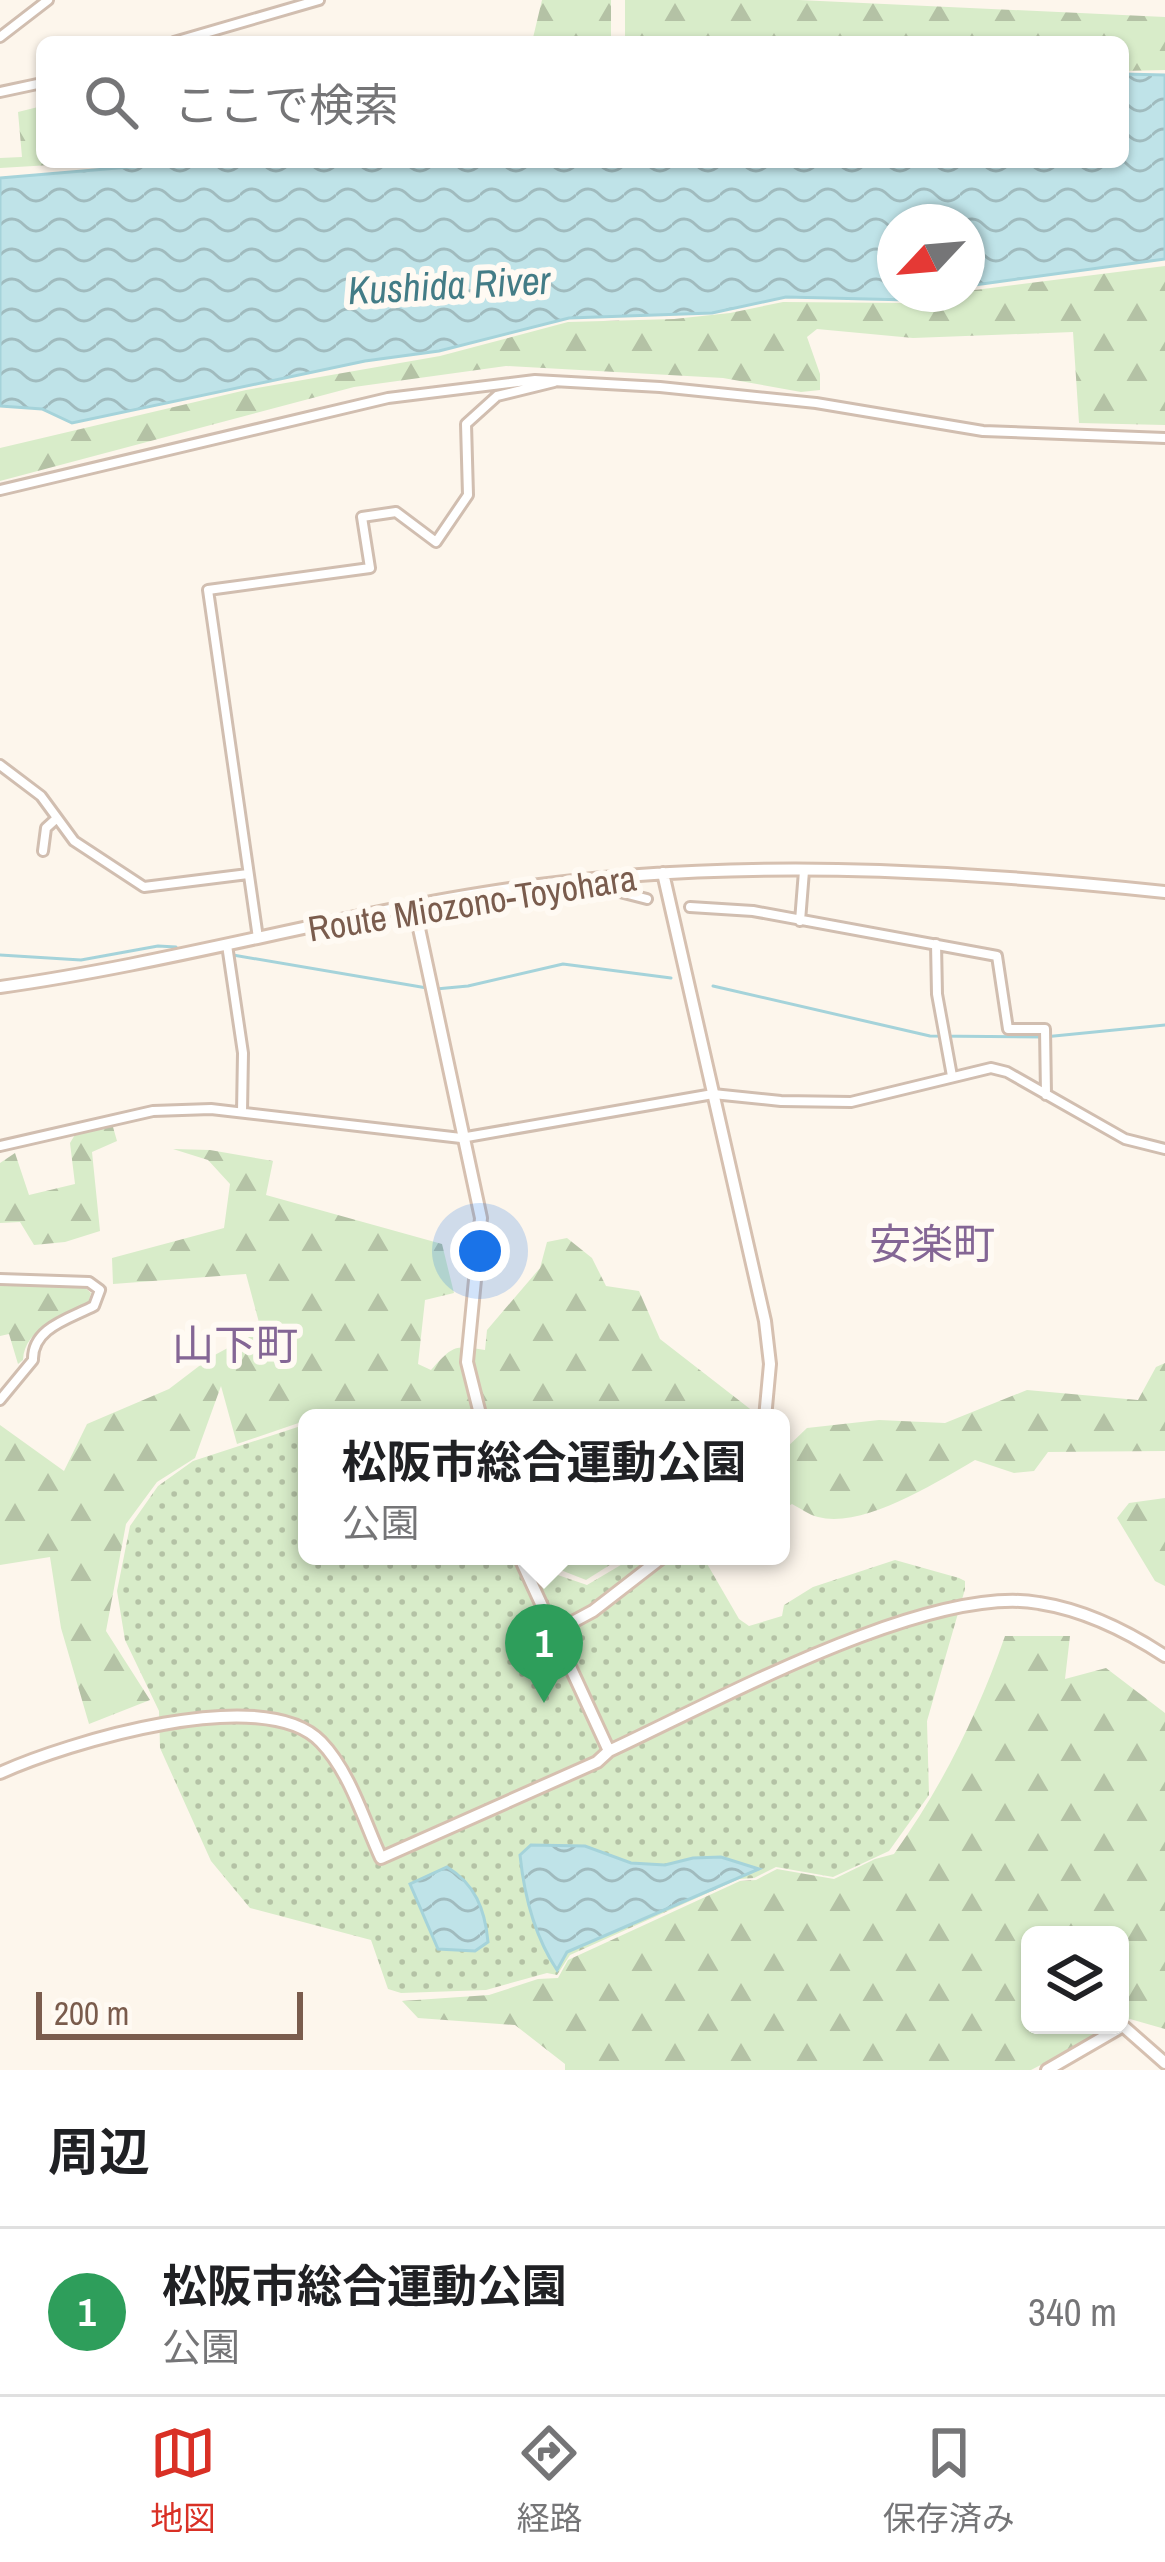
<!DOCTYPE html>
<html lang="ja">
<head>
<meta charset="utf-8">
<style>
	body { margin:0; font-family:"Archivo Narrow","Noto Sans JP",sans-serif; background:#f6f6f6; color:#202124 }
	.controls { position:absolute; right:36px; bottom:36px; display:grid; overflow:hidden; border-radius:18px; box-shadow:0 3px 9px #0004 }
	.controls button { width:108px; height:108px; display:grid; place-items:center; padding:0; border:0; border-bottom:3px solid #e0e0e0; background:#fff; color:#202124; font:60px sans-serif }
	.compass { position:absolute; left:877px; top:204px; width:108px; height:108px; border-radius:50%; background:#fff; box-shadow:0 3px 9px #0004; rotate:244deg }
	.scale { position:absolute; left:36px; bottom:30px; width:267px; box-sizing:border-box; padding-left:12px; border:6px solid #7a5c4d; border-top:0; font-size:33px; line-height:42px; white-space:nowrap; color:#7a5c4d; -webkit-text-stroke:9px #fffaf3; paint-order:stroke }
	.you { position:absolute; left:480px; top:1251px; width:42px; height:42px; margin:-30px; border:9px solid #fff; border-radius:50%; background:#1a73e8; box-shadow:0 0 0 18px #1a73e833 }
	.badge { display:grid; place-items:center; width:78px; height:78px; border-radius:50%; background:#d93025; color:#fff; font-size:39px; font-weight:700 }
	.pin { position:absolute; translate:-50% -99px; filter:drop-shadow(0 3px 6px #0008) }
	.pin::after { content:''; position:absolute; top:63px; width:42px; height:36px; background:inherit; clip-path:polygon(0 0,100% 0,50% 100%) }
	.popup { position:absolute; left:298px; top:1409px; width:492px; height:156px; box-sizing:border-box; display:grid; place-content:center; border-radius:18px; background:#fff; filter:drop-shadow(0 3px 9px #0005); font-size:39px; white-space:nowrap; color:#757577 }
	.popup b { font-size:45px; color:#202124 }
	.popup::after { content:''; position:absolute; left:50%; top:100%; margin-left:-24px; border:24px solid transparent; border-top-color:#fff }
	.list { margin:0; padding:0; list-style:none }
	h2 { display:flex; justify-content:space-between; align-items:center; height:156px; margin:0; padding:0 48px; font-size:51px }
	h2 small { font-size:39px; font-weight:400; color:#757577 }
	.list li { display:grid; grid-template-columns:78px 1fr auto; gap:36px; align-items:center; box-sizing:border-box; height:168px; padding:0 48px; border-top:3px solid #e0e0e0 }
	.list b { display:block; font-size:45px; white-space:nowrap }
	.list p { margin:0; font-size:39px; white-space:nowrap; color:#757577 }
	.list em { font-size:39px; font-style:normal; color:#757577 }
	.icon { flex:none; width:66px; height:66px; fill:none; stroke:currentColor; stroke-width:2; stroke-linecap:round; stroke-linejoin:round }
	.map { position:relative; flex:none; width:1165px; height:2070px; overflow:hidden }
	.search { position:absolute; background:#fff; box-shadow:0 3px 9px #0004; left:36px; right:36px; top:36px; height:132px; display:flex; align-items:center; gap:30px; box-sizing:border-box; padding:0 42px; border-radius:18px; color:#757577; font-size:45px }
	.sheet { height:324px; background:#fff }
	nav { display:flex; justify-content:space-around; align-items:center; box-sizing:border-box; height:168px; border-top:3px solid #e0e0e0; background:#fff; font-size:33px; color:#757577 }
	nav a { display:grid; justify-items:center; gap:6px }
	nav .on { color:#d93025 }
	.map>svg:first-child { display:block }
	.forest { fill:url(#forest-firs) }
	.park { fill:url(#park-dots) }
	.water { fill:url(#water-waves); stroke:#a5d3da; stroke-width:3 }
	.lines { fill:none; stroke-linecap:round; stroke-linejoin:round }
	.stream { stroke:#a5d3da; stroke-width:3 }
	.street-casing { stroke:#d1beb0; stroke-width:14 }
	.secondary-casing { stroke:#d6c0b0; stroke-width:16 }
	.street { stroke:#fff; stroke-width:8 }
	.secondary { stroke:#fff; stroke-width:10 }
	.labels { text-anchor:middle; stroke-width:12; stroke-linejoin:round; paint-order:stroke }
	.street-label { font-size:36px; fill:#7a5c4d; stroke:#fffaf3 }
	.water-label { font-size:39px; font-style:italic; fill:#437c86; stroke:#fffaf3 }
	.quarter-label { font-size:42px; fill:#846695; stroke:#fffaf3 }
</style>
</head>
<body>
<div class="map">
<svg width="1165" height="2070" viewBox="0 0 1165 2070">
	<defs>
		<pattern id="forest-firs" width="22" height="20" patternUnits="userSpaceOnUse" patternTransform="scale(3)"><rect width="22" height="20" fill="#d8ecc9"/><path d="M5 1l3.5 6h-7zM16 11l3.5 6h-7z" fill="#b4c2a5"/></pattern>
		<pattern id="park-dots" width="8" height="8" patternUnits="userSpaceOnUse" patternTransform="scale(3)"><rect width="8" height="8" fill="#d8ecc9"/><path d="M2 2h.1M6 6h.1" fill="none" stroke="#b4c2a5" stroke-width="1.8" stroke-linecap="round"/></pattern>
		<pattern id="water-waves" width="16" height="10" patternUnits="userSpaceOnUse" patternTransform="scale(3)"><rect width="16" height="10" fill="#bfe3e8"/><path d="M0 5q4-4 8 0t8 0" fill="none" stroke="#a0bbbe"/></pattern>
	</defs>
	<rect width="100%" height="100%" fill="#fdf6ec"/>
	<path class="forest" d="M 542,0 L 611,0 L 611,42 L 532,42 Z
		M 625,0 L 799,0 L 1165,17 L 1165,70 L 1123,71 L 1123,42 L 625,42 Z
		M 42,106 L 42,162 L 101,162 L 0,168 L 0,158 L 22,157 L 18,112 Z
		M 1165,266 L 1165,425 L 1079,423 L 1073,332 L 913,338 L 817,329 L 807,337 L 820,374 L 820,390 L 801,392 L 723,378 L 506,366 L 354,387 L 0,481 L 0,448 L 246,390 L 440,356 L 568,322 L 674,319 L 730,313 L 783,302 L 910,303 L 967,294 L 967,291 Z
		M 111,1120 L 117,1141 L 92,1152 L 100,1231 L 65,1242 L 34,1245 L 20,1222 L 0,1223 L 0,1163 L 15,1153 L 29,1195 L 75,1184 L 70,1143 L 76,1133 Z
		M 173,1149 L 210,1150 L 273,1161 L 266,1195 L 442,1244 L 454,1293 L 425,1300 L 418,1364 L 431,1370 C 453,1346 453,1345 485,1350 L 487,1330 L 540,1268 L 547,1242 L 567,1238 L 592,1258 L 606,1286 L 639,1291 L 660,1339 L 754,1412 L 751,1418 L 319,1416 L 237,1444 L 221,1386 L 195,1458 L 157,1482 L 126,1524 L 106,1631 L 150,1700 L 89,1724 L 61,1628 L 50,1557 L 0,1565 L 0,1425 L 64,1471 L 87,1424 L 169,1389 L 211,1357 L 261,1330 L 246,1274 L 113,1284 L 112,1258 L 224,1228 L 230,1184 L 208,1160 Z
		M 14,1282 L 83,1286 L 91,1293 L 88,1304 C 62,1318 25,1327 23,1360 L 18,1364 L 9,1334 L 0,1336 L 0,1283 Z
		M 1165,1363 L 1165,1451 L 1048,1452 L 1034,1471 L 1014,1473 L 975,1460 C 937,1482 863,1529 818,1517 C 809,1515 800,1508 792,1504 L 781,1510 L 781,1453 L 807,1428 L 879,1420 L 945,1423 L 1027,1390 L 1138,1400 L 1156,1367 Z
		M 1165,1498 L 1165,1586 L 1155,1581 L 1117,1518 L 1129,1503 Z
		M 541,1556 L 624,1556 L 586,1580 L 553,1567 Z
		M 1005,1636 L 1070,1636 L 1065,1679 L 1106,1668 L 1165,1713 L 1165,2029 L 1130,2019 L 1120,2024 L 1120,1935 L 1030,1935 L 1030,2025 L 1118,2025 L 1031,2070 L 565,2070 L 565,2064 L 515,2025 L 418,2018 L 402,2001 L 489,1995 L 538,1979 L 558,1978 L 568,1960 L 740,1881 L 756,1880 L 777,1869 L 834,1879 L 875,1859 L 894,1854 C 943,1785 977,1716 1005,1636 Z"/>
	<path class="park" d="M 307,1424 L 307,1556 L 532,1556 L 549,1572 L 587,1585 L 636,1556 L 694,1556 L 706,1562 L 739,1619 L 749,1626 L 782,1616 L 784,1605 L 813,1587 L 895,1560 L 959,1578 L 965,1581 L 965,1589 L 927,1721 L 929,1795 L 889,1851 L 833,1877 L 776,1867 L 754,1878 L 739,1879 L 570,1955 L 557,1975 L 547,1973 L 486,1990 L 401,1993 L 388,1989 L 371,1940 L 250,1908 L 211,1861 L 160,1748 L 159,1711 L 125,1640 L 117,1591 L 130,1526 L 158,1486 L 193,1461 Z"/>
	<path class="water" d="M 1123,74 L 1165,75 L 1165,259 L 967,286 L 967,222 L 895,222 L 895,294 L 931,294 L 909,300 L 786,297 L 712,313 L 569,318 L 439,351 L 365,361 L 72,423 L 42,409 L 0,406 L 0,178 L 188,162 L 1123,162 Z
		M 531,1845 L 585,1846 L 631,1863 L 665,1865 L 693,1858 L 721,1857 L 759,1869 L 567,1952 L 557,1970 C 535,1937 524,1894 520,1855 Z
		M 447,1867 C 475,1884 485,1909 488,1942 L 475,1951 L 438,1949 L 410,1884 Z"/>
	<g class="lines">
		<path class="stream" d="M 0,955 L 81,960 L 158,946 L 176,947
			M 233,955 L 427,988
			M 713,986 L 930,1036 L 1044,1037 L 1165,1025
			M 436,989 L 468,986 L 563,964 L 671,978"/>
		<g class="street-casing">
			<path id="street" d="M 0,37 L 48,0
				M 174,42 L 319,0
				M 0,92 L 42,83
				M 0,490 L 388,398 L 535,380 L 660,387 L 816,403 L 983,431 L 1165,438
				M 0,765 L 41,796 L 74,841 L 144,887 L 248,874
				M 43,851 L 46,828 L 57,818
				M 618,878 L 616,891 L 647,899
				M 690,907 L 753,911 L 997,956 L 1008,1029 L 1045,1029 L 1046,1095
				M 800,921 L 804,871
				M 258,938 L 208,590 L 370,568 L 362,517 L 396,512 L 436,542 L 468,495 L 466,424 L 497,396 L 554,382
				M 936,944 L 937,994 L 952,1076
				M 227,945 L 243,1053 L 242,1112
				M 0,1146 L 153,1111 L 211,1109 L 461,1138 L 713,1094 L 781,1101 L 851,1102 L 991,1068 L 1007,1072 L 1125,1139 L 1165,1149
				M 0,1279 L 89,1282 L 100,1290 L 94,1306 C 69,1319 32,1328 33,1360 L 0,1400"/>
		</g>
		<g class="secondary-casing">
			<path id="secondary" d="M 663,873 L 765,1321 L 770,1364 L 765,1418
				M 414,905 L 481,1218 L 467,1362 L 481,1418
				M 0,987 C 172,963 339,914 510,889 C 727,857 948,869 1165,892
				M 519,1556 L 609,1751
				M 554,1632 L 593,1611 L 664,1556
				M 0,1773 C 66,1743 264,1682 321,1742 C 350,1772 364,1821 381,1858 L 597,1762 L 609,1751 C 711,1704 929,1583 1039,1603 C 1084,1610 1127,1631 1165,1656
				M 1047,2070 L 1123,2026 L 1165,2063"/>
		</g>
		<use href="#street" class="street"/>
		<use href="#secondary" class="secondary"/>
	</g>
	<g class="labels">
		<g class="street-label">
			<text transform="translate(472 903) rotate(-9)" y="13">Route Miozono-Toyohara</text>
		</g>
		<g class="water-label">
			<text transform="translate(449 285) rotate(-3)" y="14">Kushida River</text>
		</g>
		<g class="quarter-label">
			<text x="932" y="1259">安楽町</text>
			<text x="235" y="1360">山下町</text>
		</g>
	</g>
</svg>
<div class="controls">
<button><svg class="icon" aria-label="layers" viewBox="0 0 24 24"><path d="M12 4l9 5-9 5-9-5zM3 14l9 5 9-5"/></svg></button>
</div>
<svg class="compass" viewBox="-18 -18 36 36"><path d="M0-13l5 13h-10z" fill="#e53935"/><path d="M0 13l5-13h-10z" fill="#757577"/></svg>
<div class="scale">200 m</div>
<div class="you"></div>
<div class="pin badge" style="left:544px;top:1703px;background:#2e9e5b">1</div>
<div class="popup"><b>松阪市総合運動公園</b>公園</div>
<div class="search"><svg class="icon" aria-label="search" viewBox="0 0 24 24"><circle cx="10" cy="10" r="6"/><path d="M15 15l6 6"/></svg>ここで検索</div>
</div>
<section class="sheet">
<h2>周辺<small></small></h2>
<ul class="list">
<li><span class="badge" style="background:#2e9e5b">1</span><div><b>松阪市総合運動公園</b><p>公園</p></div><em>340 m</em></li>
</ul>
</section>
<nav>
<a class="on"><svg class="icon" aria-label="map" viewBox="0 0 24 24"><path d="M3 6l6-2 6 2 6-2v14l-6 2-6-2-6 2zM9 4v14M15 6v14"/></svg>地図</a>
<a><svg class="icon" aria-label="directions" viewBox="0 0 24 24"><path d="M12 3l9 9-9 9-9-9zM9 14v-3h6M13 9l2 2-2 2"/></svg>経路</a>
<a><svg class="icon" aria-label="saved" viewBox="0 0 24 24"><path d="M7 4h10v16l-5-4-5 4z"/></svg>保存済み</a>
</nav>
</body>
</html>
